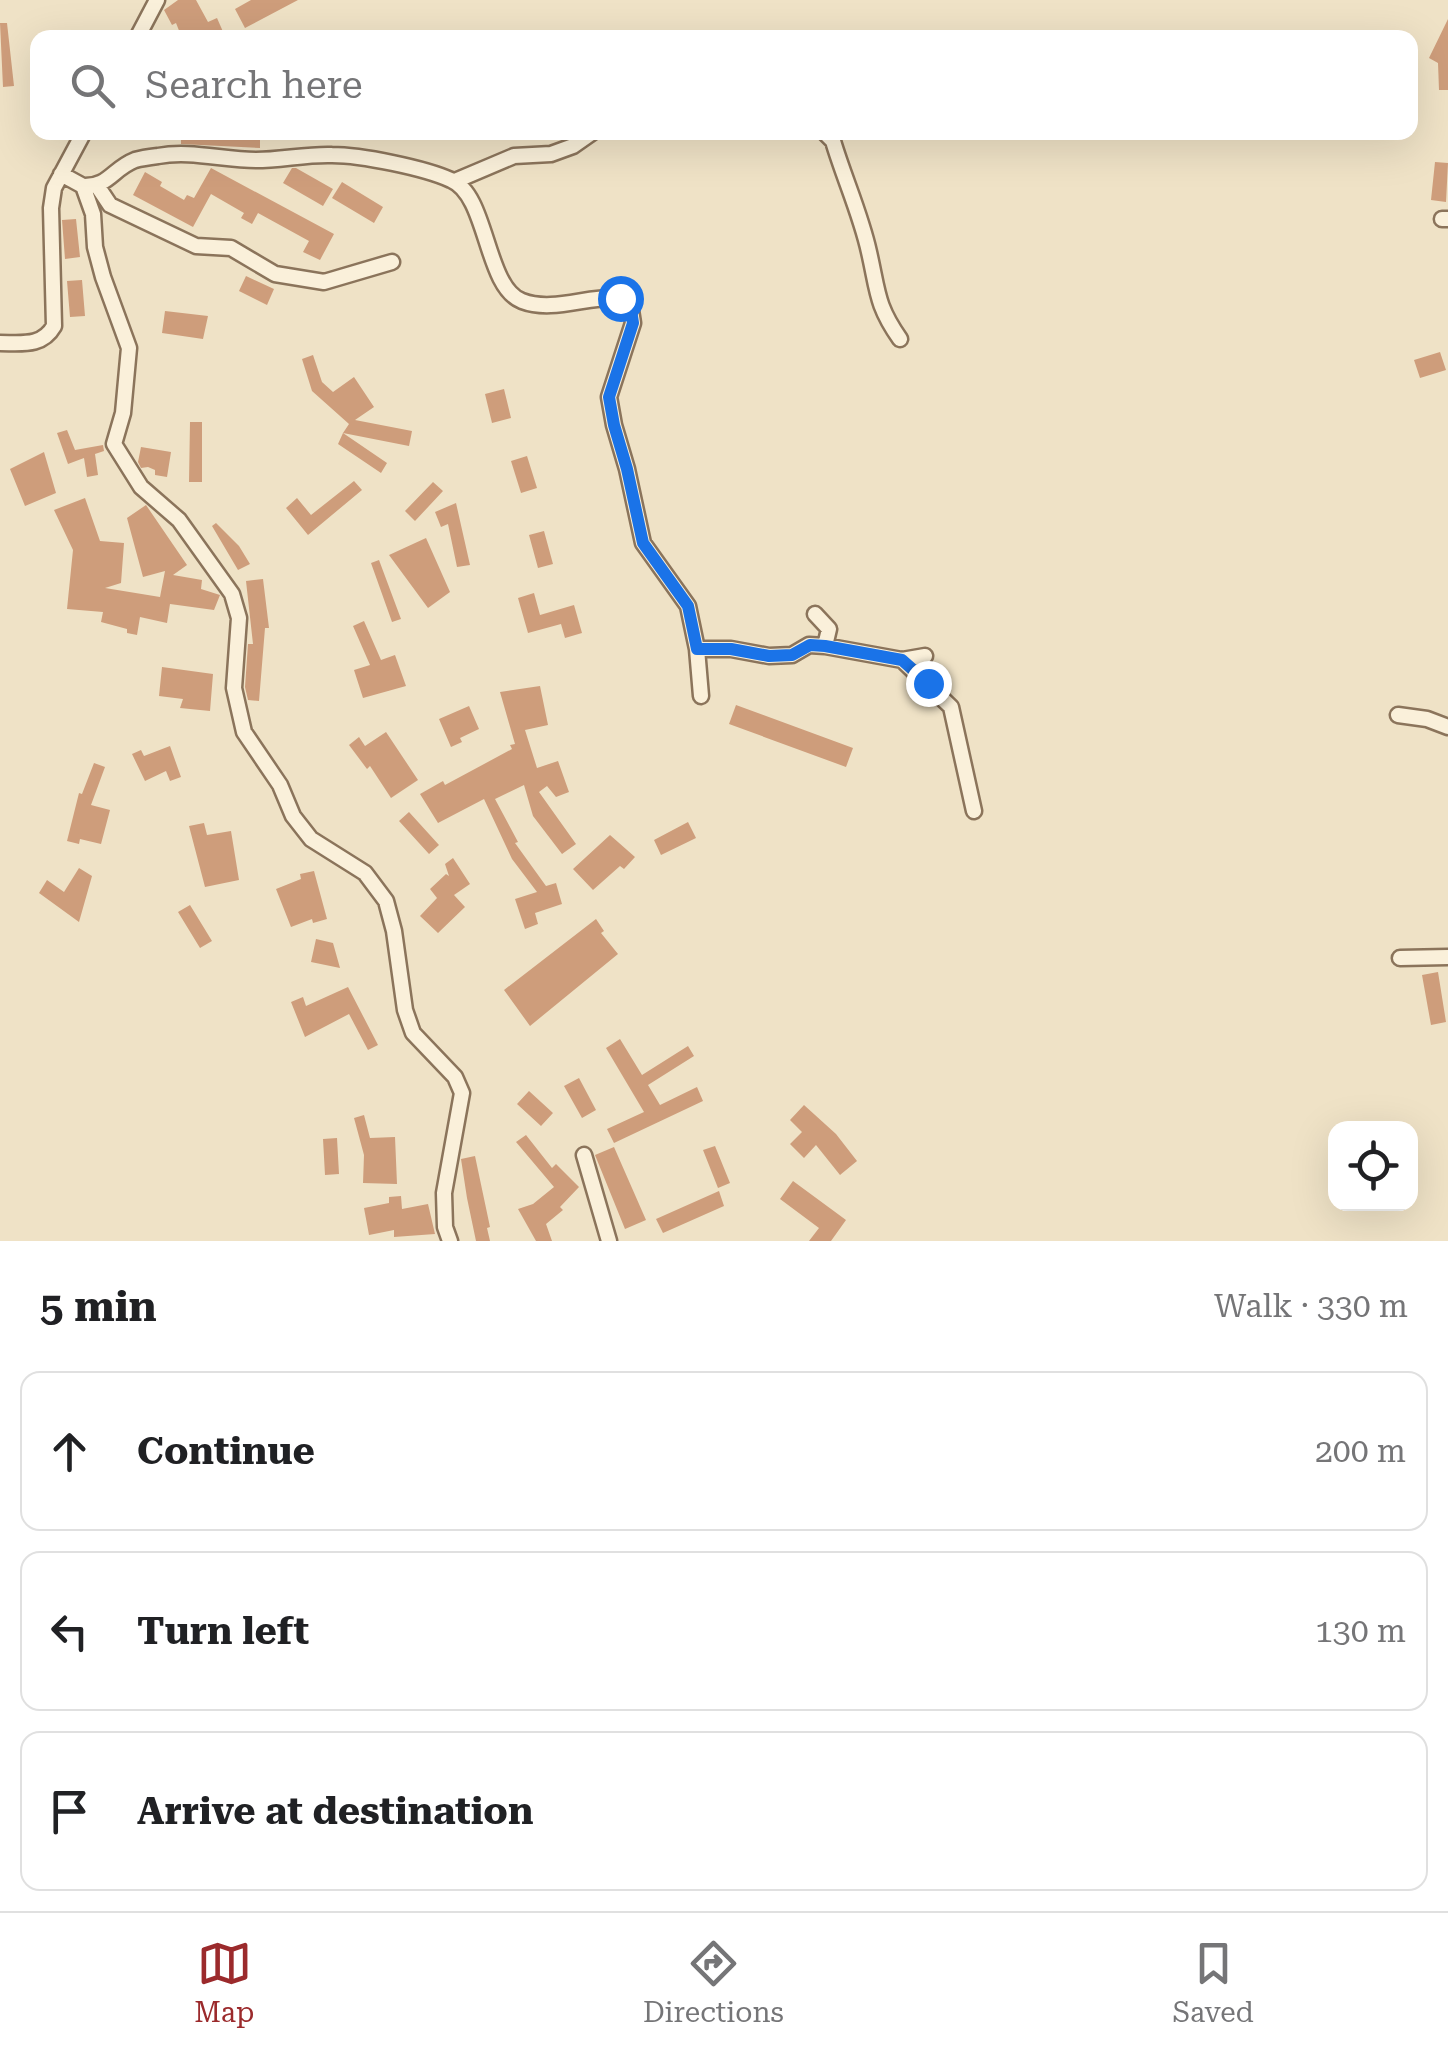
<!DOCTYPE html>
<html lang="en">
<head>
<meta charset="utf-8">
<style>
	body { margin:0; font-family:"Roboto Serif",serif; background:#f6f6f6; color:#202124 }
	.controls { position:absolute; right:30px; bottom:30px; display:grid; overflow:hidden; border-radius:20px; box-shadow:0 10px 40px #0002 }
	.controls button { width:90px; height:90px; display:grid; place-items:center; padding:0; border:0; border-bottom:2px solid #e0e0e0; background:#fff; color:#202124; font:50px sans-serif }
	.stop { position:absolute; width:30px; height:30px; margin:-22px; border:8px solid #1a73e8; border-radius:50%; background:#fff }
	.stop.end { background:#1a73e8; border-color:#fff; box-shadow:0 2px 10px #0008 }
	.list { margin:0; padding:0; list-style:none }
	h2 { display:flex; justify-content:space-between; align-items:center; height:130px; margin:0; padding:0 40px; font-size:42px }
	h2 small { font-size:32px; font-weight:400; color:#757577 }
	.list li { display:grid; grid-template-columns:65px 1fr auto; gap:30px; align-items:center; box-sizing:border-box; height:160px; margin:0 20px 20px; padding:0 20px; border:2px solid #e0e0e0; border-radius:20px }
	.list b { display:block; font-size:38px; white-space:nowrap }
	.list em { font-size:32px; font-style:normal; color:#757577 }
	.icon { flex:none; width:55px; height:55px; fill:none; stroke:currentColor; stroke-width:2; stroke-linecap:round; stroke-linejoin:round }
	.map { position:relative; flex:none; width:1448px; height:1241px; overflow:hidden }
	.search { position:absolute; background:#fff; box-shadow:0 10px 40px #0002; left:30px; right:30px; top:30px; height:110px; display:flex; align-items:center; gap:25px; box-sizing:border-box; padding:0 35px; border-radius:20px; color:#757577; font-size:38px }
	.sheet { height:670px; background:#fff }
	nav { display:flex; justify-content:space-around; align-items:center; box-sizing:border-box; height:140px; border-top:2px solid #e0e0e0; background:#fff; font-size:28px; color:#757577 }
	nav a { display:grid; justify-items:center; gap:5px }
	nav .on { color:#9b2a2c }
	.map>svg:first-child { display:block }
	.building { fill:#ce9d7b }
	.lines { fill:none; stroke-linecap:round; stroke-linejoin:round }
	.minor-casing { stroke:#8b745b; stroke-width:19 }
	.minor { stroke:#faf0da; stroke-width:14 }
	.route { stroke:#1a73e8; stroke-width:12 }
</style>
</head>
<body>
<div class="map">
<svg width="1448" height="1241" viewBox="0 0 1448 1241">
	<rect width="100%" height="100%" fill="#efe2c6"/>
	<path class="building" d="M 178,0 L 196,0 L 208,22 L 217,18 L 224,34 L 215,38 L 182,38 L 176,23 L 172,25 L 164,10 Z
		M 251,0 L 298,0 L 245,28 L 235,9 Z
		M 1448,19 L 1448,90 L 1439,90 L 1438,63 L 1429,58 Z
		M 0,23 L 7,23 L 14,86 L 3,87 Z
		M 181,132 L 260,134 L 260,148 L 181,144 Z
		M 1435,162 L 1448,163 L 1446,202 L 1431,200 Z
		M 211,168 L 334,234 L 320,260 L 303,252 L 309,241 L 258,213 L 252,224 L 241,218 L 244,213 L 211,194 L 193,227 L 133,195 L 145,172 L 162,182 L 160,186 L 184,200 L 187,195 L 194,198 Z
		M 292,168 L 296,168 L 333,189 L 323,206 L 283,183 Z
		M 342,182 L 383,207 L 374,223 L 332,198 Z
		M 76,219 L 80,257 L 65,259 L 62,220 Z
		M 246,276 L 274,289 L 267,305 L 239,291 Z
		M 82,280 L 85,316 L 70,317 L 67,281 Z
		M 165,311 L 208,316 L 203,339 L 162,333 Z
		M 1440,352 L 1446,370 L 1420,378 L 1414,360 Z
		M 313,355 L 322,382 L 333,392 L 354,377 L 374,407 L 355,420 L 412,431 L 409,446 L 343,433 L 349,424 L 312,391 L 302,359 Z
		M 504,389 L 511,418 L 492,423 L 485,394 Z
		M 190,422 L 202,422 L 202,482 L 189,482 Z
		M 67,430 L 75,450 L 103,445 L 104,451 L 95,454 L 98,475 L 87,477 L 84,458 L 68,464 L 57,433 Z
		M 343,433 L 387,463 L 381,473 L 338,444 Z
		M 141,447 L 171,452 L 167,477 L 155,475 L 155,470 L 148,467 L 141,468 L 138,462 Z
		M 44,452 L 56,493 L 25,506 L 10,469 Z
		M 527,456 L 537,488 L 521,493 L 511,461 Z
		M 354,481 L 362,490 L 308,535 L 286,508 L 297,498 L 311,515 Z
		M 433,482 L 443,491 L 415,521 L 405,511 Z
		M 85,498 L 100,541 L 124,543 L 121,583 L 105,588 L 160,597 L 165,571 L 143,577 L 127,518 L 146,505 L 187,565 L 173,575 L 202,580 L 201,589 L 220,595 L 214,610 L 170,604 L 167,623 L 140,617 L 137,635 L 127,633 L 127,629 L 101,622 L 103,612 L 67,609 L 73,550 L 54,510 Z
		M 456,503 L 470,565 L 457,567 L 448,524 L 441,527 L 435,512 Z
		M 216,523 L 239,546 L 250,564 L 238,570 L 212,526 Z
		M 544,531 L 553,564 L 538,568 L 529,535 Z
		M 426,538 L 450,592 L 428,608 L 389,555 Z
		M 379,560 L 401,619 L 392,622 L 371,563 Z
		M 263,579 L 269,628 L 265,628 L 259,701 L 248,700 L 245,687 L 248,644 L 253,644 L 246,581 Z
		M 534,593 L 540,615 L 574,605 L 582,633 L 565,638 L 561,624 L 528,633 L 518,598 Z
		M 364,621 L 381,660 L 395,655 L 406,686 L 363,698 L 354,670 L 370,665 L 353,626 Z
		M 162,667 L 213,674 L 210,711 L 180,708 L 183,699 L 159,696 Z
		M 540,686 L 548,725 L 525,730 L 537,768 L 558,761 L 569,792 L 556,797 L 547,786 L 539,792 L 576,844 L 562,854 L 533,816 L 524,785 L 495,799 L 518,842 L 515,843 L 546,886 L 556,883 L 562,904 L 535,913 L 538,924 L 525,929 L 515,899 L 537,892 L 512,859 L 484,799 L 438,823 L 420,794 L 443,781 L 445,785 L 512,749 L 510,745 L 515,744 L 500,692 Z
		M 736,705 L 853,748 L 846,767 L 729,724 Z
		M 469,706 L 479,729 L 460,738 L 462,742 L 451,747 L 439,719 Z
		M 386,732 L 418,780 L 391,798 L 370,766 L 367,769 L 349,745 L 359,737 L 365,746 Z
		M 170,746 L 181,777 L 170,781 L 166,771 L 145,781 L 132,754 L 141,750 L 144,756 Z
		M 94,763 L 105,767 L 91,805 L 110,810 L 101,844 L 80,839 L 79,844 L 67,841 L 79,793 L 82,794 Z
		M 409,812 L 439,845 L 429,854 L 399,821 Z
		M 688,822 L 696,838 L 661,855 L 654,840 Z
		M 204,823 L 207,835 L 231,831 L 239,880 L 205,887 L 189,826 Z
		M 610,835 L 635,857 L 624,869 L 620,866 L 593,890 L 573,869 Z
		M 453,858 L 470,884 L 454,895 L 465,907 L 438,933 L 420,916 L 437,898 L 430,889 L 446,874 L 449,876 L 445,864 Z
		M 79,868 L 92,876 L 79,922 L 39,893 L 47,880 L 64,892 Z
		M 314,871 L 327,919 L 313,923 L 312,919 L 291,927 L 276,889 L 301,879 L 300,874 Z
		M 190,905 L 212,941 L 200,948 L 178,912 Z
		M 596,919 L 604,931 L 601,933 L 618,954 L 530,1026 L 504,990 Z
		M 316,939 L 333,943 L 340,968 L 311,962 Z
		M 1438,972 L 1446,1022 L 1431,1025 L 1422,975 Z
		M 348,987 L 378,1045 L 368,1050 L 349,1014 L 305,1037 L 291,1002 L 303,997 L 306,1006 Z
		M 620,1039 L 642,1075 L 688,1046 L 694,1056 L 648,1085 L 660,1105 L 697,1087 L 703,1101 L 614,1143 L 607,1129 L 644,1112 L 606,1048 Z
		M 579,1078 L 596,1110 L 582,1118 L 564,1086 Z
		M 529,1091 L 553,1113 L 541,1126 L 517,1104 Z
		M 804,1105 L 836,1134 L 857,1161 L 840,1175 L 816,1145 L 804,1158 L 790,1144 L 802,1132 L 790,1120 Z
		M 364,1115 L 370,1138 L 395,1137 L 397,1184 L 363,1183 L 364,1155 L 354,1118 Z
		M 526,1135 L 552,1168 L 556,1164 L 579,1187 L 560,1207 L 563,1210 L 546,1224 L 552,1241 L 536,1241 L 518,1209 L 533,1204 L 554,1187 L 516,1142 Z
		M 337,1138 L 339,1174 L 325,1175 L 323,1139 Z
		M 715,1146 L 730,1183 L 718,1188 L 703,1150 Z
		M 614,1147 L 646,1220 L 625,1229 L 595,1155 Z
		M 475,1156 L 490,1227 L 487,1228 L 490,1241 L 476,1241 L 467,1198 L 461,1159 Z
		M 793,1181 L 846,1220 L 831,1241 L 809,1241 L 819,1228 L 780,1199 Z
		M 719,1191 L 724,1206 L 663,1233 L 656,1219 Z
		M 401,1196 L 402,1209 L 428,1204 L 435,1234 L 394,1237 L 394,1230 L 369,1235 L 364,1208 L 389,1203 L 389,1197 Z"/>
	<g class="lines">
		<g class="minor-casing">
			<path id="minor" d="M 137,38 L 157,0
				M 824,132 L 833,141 C 844,178 861,215 869,252 C 878,291 876,305 900,339
				M 61,174 L 83,186 L 93,214 L 95,247 L 103,277 L 129,348 L 123,413 L 114,444 L 141,487 L 179,520 L 232,594 L 239,618 L 234,688 L 244,732 L 280,785 L 293,816 L 311,839 L 365,873 L 386,901 L 394,931 L 405,1010 L 413,1033 L 455,1077 L 462,1093 L 444,1193 L 445,1227 L 450,1241
				M 455,181 L 514,156 L 551,154 L 573,146 L 593,132
				M 83,186 C 109,187 112,169 135,160 C 142,158 150,157 158,156 C 191,150 223,160 256,160 C 281,160 307,154 332,155 C 361,155 425,168 451,180 C 488,195 485,287 522,301 C 553,313 589,295 620,298 L 631,310 L 633,323 L 609,397 L 614,425 L 627,469 L 643,543 L 688,606 L 697,649 L 701,696
				M 98,187 L 110,205 L 196,246 L 231,248 L 275,274 L 324,282 L 392,262
				M 1442,219 L 1448,219
				M 0,343 C 22,343 42,347 54,326 L 51,208 L 54,188 L 84,132
				M 815,614 L 829,629 L 825,646
				M 697,649 L 731,649 L 769,656 L 792,655 L 809,645 L 825,646 L 902,660 L 951,707 L 974,811
				M 902,660 L 925,656
				M 1398,715 L 1427,719 L 1448,727
				M 1400,958 L 1448,957
				M 584,1155 L 609,1241"/>
		</g>
		<use href="#minor" class="minor"/>
	</g>
	<g class="lines">
		<path class="route" d="M 620,298 L 631,310 L 633,323 L 609,397 L 614,425 L 627,469 L 643,543 L 688,606 L 697,649 L 731,649 L 769,656 L 792,655 L 810,645 L 825,646 L 902,660 L 928,683"/>
	</g>
</svg>
<div class="controls">
<button><svg class="icon" aria-label="locate" viewBox="0 0 24 24"><circle cx="12" cy="12" r="6"/><path d="M12 2v4M12 18v4M2 12h4M18 12h4"/></svg></button>
</div>
<div class="stop" style="left:620px;top:298px"></div>
<div class="stop end" style="left:928px;top:683px"></div>
<div class="search"><svg class="icon" aria-label="search" viewBox="0 0 24 24"><circle cx="10" cy="10" r="6"/><path d="M15 15l6 6"/></svg>Search here</div>
</div>
<section class="sheet">
<h2>5 min<small>Walk · 330 m</small></h2>
<ul class="list">
<li><svg class="icon" aria-label="ahead" viewBox="0 0 24 24"><path d="M12 20V5M6 11l6-6 6 6"/></svg><div><b>Continue</b></div><em>200 m</em></li>
<li><svg class="icon" aria-label="left" viewBox="0 0 24 24"><path d="M17 20v-9H6M10 6l-5 5 5 5"/></svg><div><b>Turn left</b></div><em>130 m</em></li>
<li><svg class="icon" aria-label="arrive" viewBox="0 0 24 24"><path d="M6 21V4h12l-3 4 3 4H6"/></svg><div><b>Arrive at destination</b></div></li>
</ul>
</section>
<nav>
<a class="on"><svg class="icon" aria-label="map" viewBox="0 0 24 24"><path d="M3 6l6-2 6 2 6-2v14l-6 2-6-2-6 2zM9 4v14M15 6v14"/></svg>Map</a>
<a><svg class="icon" aria-label="directions" viewBox="0 0 24 24"><path d="M12 3l9 9-9 9-9-9zM9 14v-3h6M13 9l2 2-2 2"/></svg>Directions</a>
<a><svg class="icon" aria-label="saved" viewBox="0 0 24 24"><path d="M7 4h10v16l-5-4-5 4z"/></svg>Saved</a>
</nav>
</body>
</html>
